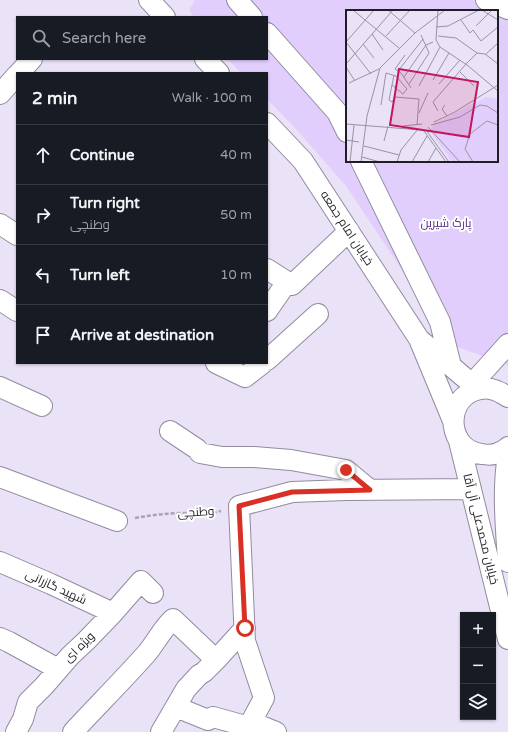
<!DOCTYPE html>
<html lang="en">
<head>
<meta charset="utf-8">
<style>
	body { margin:0; font-family:"Varela Round",Cairo,sans-serif; background:#242831; color:#f1f3f6 }
	.controls { position:absolute; right:12px; bottom:12px; display:grid; overflow:hidden; border-radius:0px; box-shadow:0 1px 3px #0004 }
	.controls button { width:36px; height:36px; display:grid; place-items:center; padding:0; border:0; border-bottom:1px solid #363941; background:#171b24; color:#f1f3f6; font:20px sans-serif }
	.stop { position:absolute; width:12px; height:12px; margin:-9px; border:3px solid #d93025; border-radius:50%; background:#fff }
	.stop.end { background:#d93025; border-color:#fff; box-shadow:0 1px 4px #0008 }
	.list { margin:0; padding:0; list-style:none }
	h2 { display:flex; justify-content:space-between; align-items:center; height:52px; margin:0; padding:0 16px; font-size:17px }
	h2 small { font-size:13px; font-weight:400; color:#9ea1a6 }
	.list li { display:grid; grid-template-columns:26px 1fr auto; gap:12px; align-items:center; box-sizing:border-box; height:60px; padding:0 16px; border-top:1px solid #363941 }
	.list b { display:block; font-size:15px; white-space:nowrap }
	.list p { margin:0; font-size:13px; white-space:nowrap; color:#9ea1a6 }
	.list em { font-size:13px; font-style:normal; color:#9ea1a6 }
	.icon { flex:none; width:22px; height:22px; fill:none; stroke:currentColor; stroke-width:2; stroke-linecap:round; stroke-linejoin:round }
	.map { position:relative; flex:none; width:508px; height:732px; overflow:hidden }
	.search { position:absolute; background:#171b24; box-shadow:0 1px 3px #0004; left:16px; top:16px; width:252px; height:44px; display:flex; align-items:center; gap:10px; box-sizing:border-box; padding:0 14px; border-radius:0px; color:#9ea1a6; font-size:15px }
	.panel { position:absolute; background:#171b24; box-shadow:0 1px 3px #0004; left:16px; top:72px; width:252px; height:292px; border-radius:0px }
	.map>svg:first-child { display:block }
	.green { fill:#e1cefd; fill-rule:evenodd }
	.lines { fill:none; stroke-linecap:round; stroke-linejoin:round }
	.minor-casing { stroke:#928b9e; stroke-width:22 }
	.path { stroke:#aaa3b4; stroke-width:2.5; stroke-dasharray:4 2; stroke-linecap:butt }
	.minor { stroke:#fff; stroke-width:20 }
	.route { stroke:#d93025; stroke-width:5 }
	.labels { text-anchor:middle; stroke-width:4; stroke-linejoin:round; paint-order:stroke }
	.park-label { font-size:12px; fill:#572a83; stroke:#fff }
	.street-label { font-size:12px; fill:#201d24; stroke:#fff }
	.inset-road { fill:none; stroke:#9993a3; stroke-width:1 }
	.view { fill:#c2185b; fill-opacity:0.15; stroke:#c2185b; stroke-width:2 }
	.inset-edge { fill:none; stroke:#201d24; stroke-width:2 }
</style>
</head>
<body>
<div class="map">
<svg width="508" height="732" viewBox="0 0 508 732">
	<rect width="100%" height="100%" fill="#eae2f7"/>
	<path class="green" d="M 195,0 L 508,0 L 508,365 L 438,340 L 408,279 L 346,186 L 295,128 L 267,99 L 267,73 L 241,73 L 228,59 L 267,59 L 267,17 L 194,17 L 189,10 ZM 347,11 L 497,11 L 497,161 L 347,161 Z"/>
	<g class="lines">
		<g class="minor-casing">
			<path id="minor" d="M 149,0 L 165,17
				M 237,0 L 252,17
				M 486,0 L 508,9
				M 267,33 L 337,112 L 347,132
				M 205,59 L 219,73
				M 19,73 L 32,59
				M 0,94 L 17,75
				M 267,123 L 303,161 L 419,339
				M 361,161 L 440,322 L 451,366
				M 0,224 L 17,235
				M 267,269 L 292,285 L 349,231
				M 0,300 L 17,311
				M 267,311 L 287,282
				M 267,360 L 318,314
				M 216,363 L 245,377 L 263,363
				M 472,384 L 508,344
				M 0,387 L 42,406
				M 508,397 C 496,389 487,386 473,391 C 443,404 449,451 482,454 C 488,455 495,455 500,452 C 503,451 506,449 508,447
				M 453,421 L 419,339 L 472,384 L 479,389
				M 170,431 L 197,449 L 200,453 L 222,457 L 254,457 L 291,460 L 346,470 L 370,490
				M 459,441 L 508,639
				M 508,455 C 502,491 506,527 508,562
				M 0,477 L 117,521
				M 0,562 L 51,584 L 113,613
				M 0,638 L 9,642 L 58,669
				M 176,707 L 208,720 L 213,717 L 249,727 L 251,722
				M 16,732 L 23,719 L 28,702 L 44,686 L 70,656 L 87,640 L 113,613 L 141,581 L 153,593
				M 73,732 C 97,706 123,680 147,653 C 156,642 163,628 173,619 L 216,660
				M 161,732 L 186,689 L 199,675 L 204,672 L 216,660 L 245,628
				M 276,732 L 251,722 L 264,698 L 245,641 L 239,506 L 292,492 L 346,490 L 471,489"/>
		</g>
		<path class="path" d="M 135,518 C 152,515 169,513 187,513 C 198,513 210,514 221,511"/>
		<use href="#minor" class="minor"/>
	</g>
	<g class="lines">
		<path class="route" d="M 245,628 L 239,506 L 292,492 L 370,490 L 346,470"/>
	</g>
	<g class="labels">
		<g class="park-label">
			<text x="446" y="227">پارک شیرین</text>
		</g>
		<g class="street-label">
			<text transform="translate(347 228) rotate(57)" y="4">خیابان امام جمعه</text>
			<text transform="translate(196 512) rotate(-3)" y="4">وطنچی</text>
			<text transform="translate(481 529) rotate(76)" y="4">خیابان محمدعلی آل آقا</text>
			<text transform="translate(56 587) rotate(25)" y="4">شهید گازرانی</text>
			<text transform="translate(79 647) rotate(-45)" y="4">ویژه ای</text>
		</g>
	</g>
	<g transform="translate(346 10)">
		<rect width="152" height="152" fill="#eae2f7"/>
		<path d="M 140,87 L 152,89 L 152,152 L 106,152 L 84,121 L 88,114 Z" fill="#e1cefd"/>
		<path class="inset-road" d="M 7,0 L 53,38M 42,0 L 69,23M 92,0 L 90,30 L 94,37 L 121,55 L 152,81M 136,0 L 152,10M 115,10 L 124,23 L 127,20 L 135,31 L 152,17M 130,16 L 146,0M 90,17 L 102,16 L 133,0M 26,24 L 37,40M 40,26 L 64,0M 92,26 L 110,28 L 131,43M 0,32 L 28,0M 0,32 L 25,64M 17,34 L 28,48M 140,44 L 152,33M 59,45 L 49,59 L 55,63 L 65,78M 0,54 L 47,0M 120,54 L 131,43 L 139,44 L 152,54M 0,57 L 9,71M 52,61 L 77,29M 114,62 L 128,76M 48,65 L 46,75 L 57,84M 58,67 L 80,35 L 87,32M 87,70 L 103,43M 3,73 L 33,59M 63,74 L 83,43 L 75,25M 93,74 L 114,50M 46,75 L 43,90 L 46,92 L 49,87 L 73,89 L 71,115M 73,76 L 94,37M 35,95 L 40,63 L 50,66 L 61,79 L 57,84M 99,95 L 96,99 L 101,106M 92,101 L 87,92 L 120,54M 73,103 L 82,83M 88,112 L 109,102 L 152,75M 0,114 L 75,120M 85,115 L 114,107 L 134,95 L 141,96 L 152,103M 57,116 L 76,114M 82,117 L 114,152M 80,120 L 103,152M 78,121 L 100,152M 0,130 L 13,132M 38,131 L 42,116M 18,136 L 53,145M 16,147 L 34,152M 4,152 L 8,115M 15,152 L 21,106 L 34,58 L 69,23 L 99,0M 51,152 L 55,140 L 72,119M 66,152 L 81,126M 82,152 L 90,138M 127,152 L 119,139 L 124,124 L 141,111 L 152,115"/>
		<path class="view" d="M 53,59 L 132,72 L 123,127 L 44,115 Z"/>
		<rect width="152" height="152" class="inset-edge"/>
	</g>
</svg>
<div class="controls">
<button>+</button>
<button>−</button>
<button><svg class="icon" aria-label="layers" viewBox="0 0 24 24"><path d="M12 4l9 5-9 5-9-5zM3 14l9 5 9-5"/></svg></button>
</div>
<div class="stop" style="left:245px;top:628px"></div>
<div class="stop end" style="left:346px;top:470px"></div>
<div class="search"><svg class="icon" aria-label="search" viewBox="0 0 24 24"><circle cx="10" cy="10" r="6"/><path d="M15 15l6 6"/></svg>Search here</div>
<section class="panel">
<h2>2 min<small>Walk · 100 m</small></h2>
<ul class="list">
<li><svg class="icon" aria-label="ahead" viewBox="0 0 24 24"><path d="M12 20V5M6 11l6-6 6 6"/></svg><div><b>Continue</b></div><em>40 m</em></li>
<li><svg class="icon" aria-label="right" viewBox="0 0 24 24"><path d="M7 20v-9h11M14 6l5 5-5 5"/></svg><div><b>Turn right</b><p>وطنچی</p></div><em>50 m</em></li>
<li><svg class="icon" aria-label="left" viewBox="0 0 24 24"><path d="M17 20v-9H6M10 6l-5 5 5 5"/></svg><div><b>Turn left</b></div><em>10 m</em></li>
<li><svg class="icon" aria-label="arrive" viewBox="0 0 24 24"><path d="M6 21V4h12l-3 4 3 4H6"/></svg><div><b>Arrive at destination</b></div></li>
</ul>
</section>
</div>
</body>
</html>
